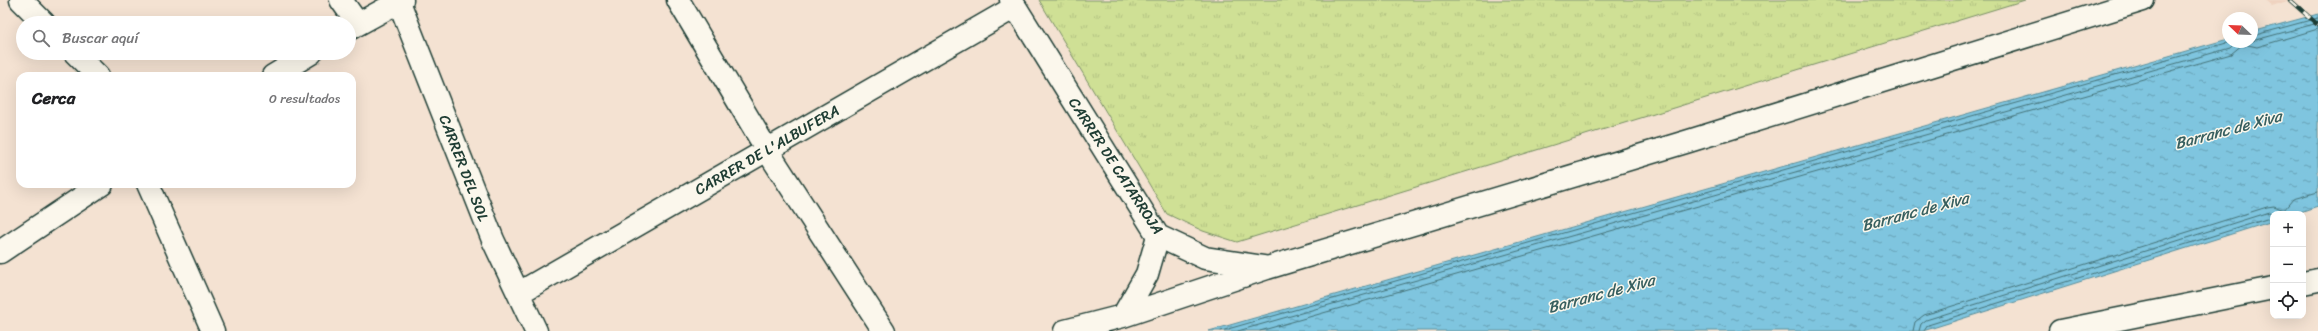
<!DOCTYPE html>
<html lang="es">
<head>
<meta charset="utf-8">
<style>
	body { margin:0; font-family:Sriracha,sans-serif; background:#f2f2f2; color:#202124 }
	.controls { position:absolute; right:12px; bottom:12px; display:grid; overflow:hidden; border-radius:8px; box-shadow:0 4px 16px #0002 }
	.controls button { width:36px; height:36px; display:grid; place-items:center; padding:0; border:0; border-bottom:1px solid #e0e0e0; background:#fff; color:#202124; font:20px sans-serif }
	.compass { position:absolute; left:2222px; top:12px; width:36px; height:36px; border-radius:50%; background:#fff; box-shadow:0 4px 16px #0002; rotate:293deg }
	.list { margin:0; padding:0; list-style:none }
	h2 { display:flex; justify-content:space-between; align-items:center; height:52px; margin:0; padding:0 16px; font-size:17px }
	h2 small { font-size:13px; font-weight:400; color:#757577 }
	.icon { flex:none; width:22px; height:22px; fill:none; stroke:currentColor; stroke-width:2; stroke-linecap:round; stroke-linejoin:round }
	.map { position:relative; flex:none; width:2318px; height:331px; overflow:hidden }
	.search { position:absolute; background:#fff; box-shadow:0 4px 16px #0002; left:16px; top:16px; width:340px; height:44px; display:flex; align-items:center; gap:10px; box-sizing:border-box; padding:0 14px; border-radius:22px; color:#757577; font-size:15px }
	.panel { position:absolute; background:#fff; box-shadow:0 4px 16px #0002; left:16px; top:72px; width:340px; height:116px; border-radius:12px }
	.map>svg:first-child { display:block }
	.built { fill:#efd3c0 }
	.grass { fill:url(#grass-tufts); stroke:#778e64 }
	.water { fill:url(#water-ripples); stroke:#598f9b }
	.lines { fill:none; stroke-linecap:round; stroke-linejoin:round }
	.shore { stroke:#457378; stroke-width:1 }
	.street-casing { stroke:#1f3d34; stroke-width:25 }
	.street { stroke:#fbf7ec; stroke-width:22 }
	.rail-casing { stroke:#1f3d34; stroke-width:4.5 }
	.rail { stroke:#fbf7ec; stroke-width:3; stroke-dasharray:9; stroke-linecap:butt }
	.labels { text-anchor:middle; stroke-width:3; stroke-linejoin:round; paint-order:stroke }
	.street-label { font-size:15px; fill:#1f3d34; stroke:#fbf7ec }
	.water-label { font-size:16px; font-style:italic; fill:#375f5f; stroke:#fbf7ec }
</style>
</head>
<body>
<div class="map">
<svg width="2318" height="331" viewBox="0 0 2318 331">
	<defs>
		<pattern id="grass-tufts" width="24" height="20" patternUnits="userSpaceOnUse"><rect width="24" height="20" fill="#cfe095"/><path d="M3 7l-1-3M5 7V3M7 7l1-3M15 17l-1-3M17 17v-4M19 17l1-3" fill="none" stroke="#b1c181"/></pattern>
		<pattern id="water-ripples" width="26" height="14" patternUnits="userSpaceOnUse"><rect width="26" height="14" fill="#7fc5df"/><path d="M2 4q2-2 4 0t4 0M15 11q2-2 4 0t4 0" fill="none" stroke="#67a1b6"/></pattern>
	</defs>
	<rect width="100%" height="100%" fill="#f4e2d2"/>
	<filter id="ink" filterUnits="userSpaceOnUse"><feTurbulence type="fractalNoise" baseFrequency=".025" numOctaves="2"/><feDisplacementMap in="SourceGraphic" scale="8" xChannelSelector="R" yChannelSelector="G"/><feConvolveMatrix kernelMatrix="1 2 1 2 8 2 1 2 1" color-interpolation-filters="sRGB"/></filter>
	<g filter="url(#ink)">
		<path class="built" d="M 2265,0 L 2290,0 L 2272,6 Z"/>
		<path class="grass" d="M 1039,0 L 2025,0 L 1237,242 L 1203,231 L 1167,214 Z"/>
		<path class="water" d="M 2318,14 L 2318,206 L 2294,214 L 2273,214 L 2273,221 L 1923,331 L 1209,331 L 2228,39 L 2228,42 L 2252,42 L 2252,32 Z"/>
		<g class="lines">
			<path class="shore" d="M 2252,36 L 2318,18
				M 2252,41 L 2318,23
				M 1221,331 L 2230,42
				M 1238,331 L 2230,48 L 2236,42
				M 1260,331 L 2231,54 L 2243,44 L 2257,47 L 2318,29
				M 1913,331 L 1915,322 L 1924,315 L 2267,207 L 2274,206 L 2284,210 L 2293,199 L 2318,192
				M 1919,331 L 1921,324 L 1926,320 L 2269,212 L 2278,214
				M 1924,331 L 1928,325 L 2273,217"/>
			<g class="street-casing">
				<path id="street" d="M 21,0 L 44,23
					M 341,0 L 358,24
					M 678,0 L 767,150 L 884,331
					M 1011,0 L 1158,236 L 1205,258 L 1264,267
					M 399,2 L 493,240 L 536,331
					M 349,29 L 402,0
					M 75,53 L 98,76
					M 273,76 L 311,53
					M 148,184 L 213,331
					M 0,252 L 102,184
					M 2303,283 L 2318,280
					M 519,293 L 1015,7
					M 1123,316 L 1147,274 L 1158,236
					M 1065,331 L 1123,316 L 1267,268 L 1689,141 L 2143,0
					M 2060,331 L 2273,288"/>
			</g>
			<use href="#street" class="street"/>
			<g class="rail-casing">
				<path id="rail" d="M 2290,0 L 2318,25"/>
			</g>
			<use href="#rail" class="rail"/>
		</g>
	</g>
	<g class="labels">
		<g class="street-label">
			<text transform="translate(767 150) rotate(-30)" y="5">CARRER DE L'ALBUFERA</text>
			<text transform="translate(1116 166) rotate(57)" y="5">CARRER DE CATARROJA</text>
			<text transform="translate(464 168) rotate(69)" y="5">CARRER DEL SOL</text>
		</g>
		<g class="water-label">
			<text transform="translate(2228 129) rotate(-15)" y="6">Barranc de Xiva</text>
			<text transform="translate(1915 211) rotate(-15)" y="6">Barranc de Xiva</text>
			<text transform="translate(1601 293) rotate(-15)" y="6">Barranc de Xiva</text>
		</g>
	</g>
</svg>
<div class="controls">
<button>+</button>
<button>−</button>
<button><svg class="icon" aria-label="locate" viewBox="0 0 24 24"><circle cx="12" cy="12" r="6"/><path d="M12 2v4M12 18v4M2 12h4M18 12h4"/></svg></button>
</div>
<svg class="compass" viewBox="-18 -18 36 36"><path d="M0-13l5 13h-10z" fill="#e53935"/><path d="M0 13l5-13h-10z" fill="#757577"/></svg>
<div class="search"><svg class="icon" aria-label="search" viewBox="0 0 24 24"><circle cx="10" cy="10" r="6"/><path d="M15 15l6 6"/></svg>Buscar aquí</div>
<section class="panel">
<h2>Cerca<small>0 resultados</small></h2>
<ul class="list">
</ul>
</section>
</div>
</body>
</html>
